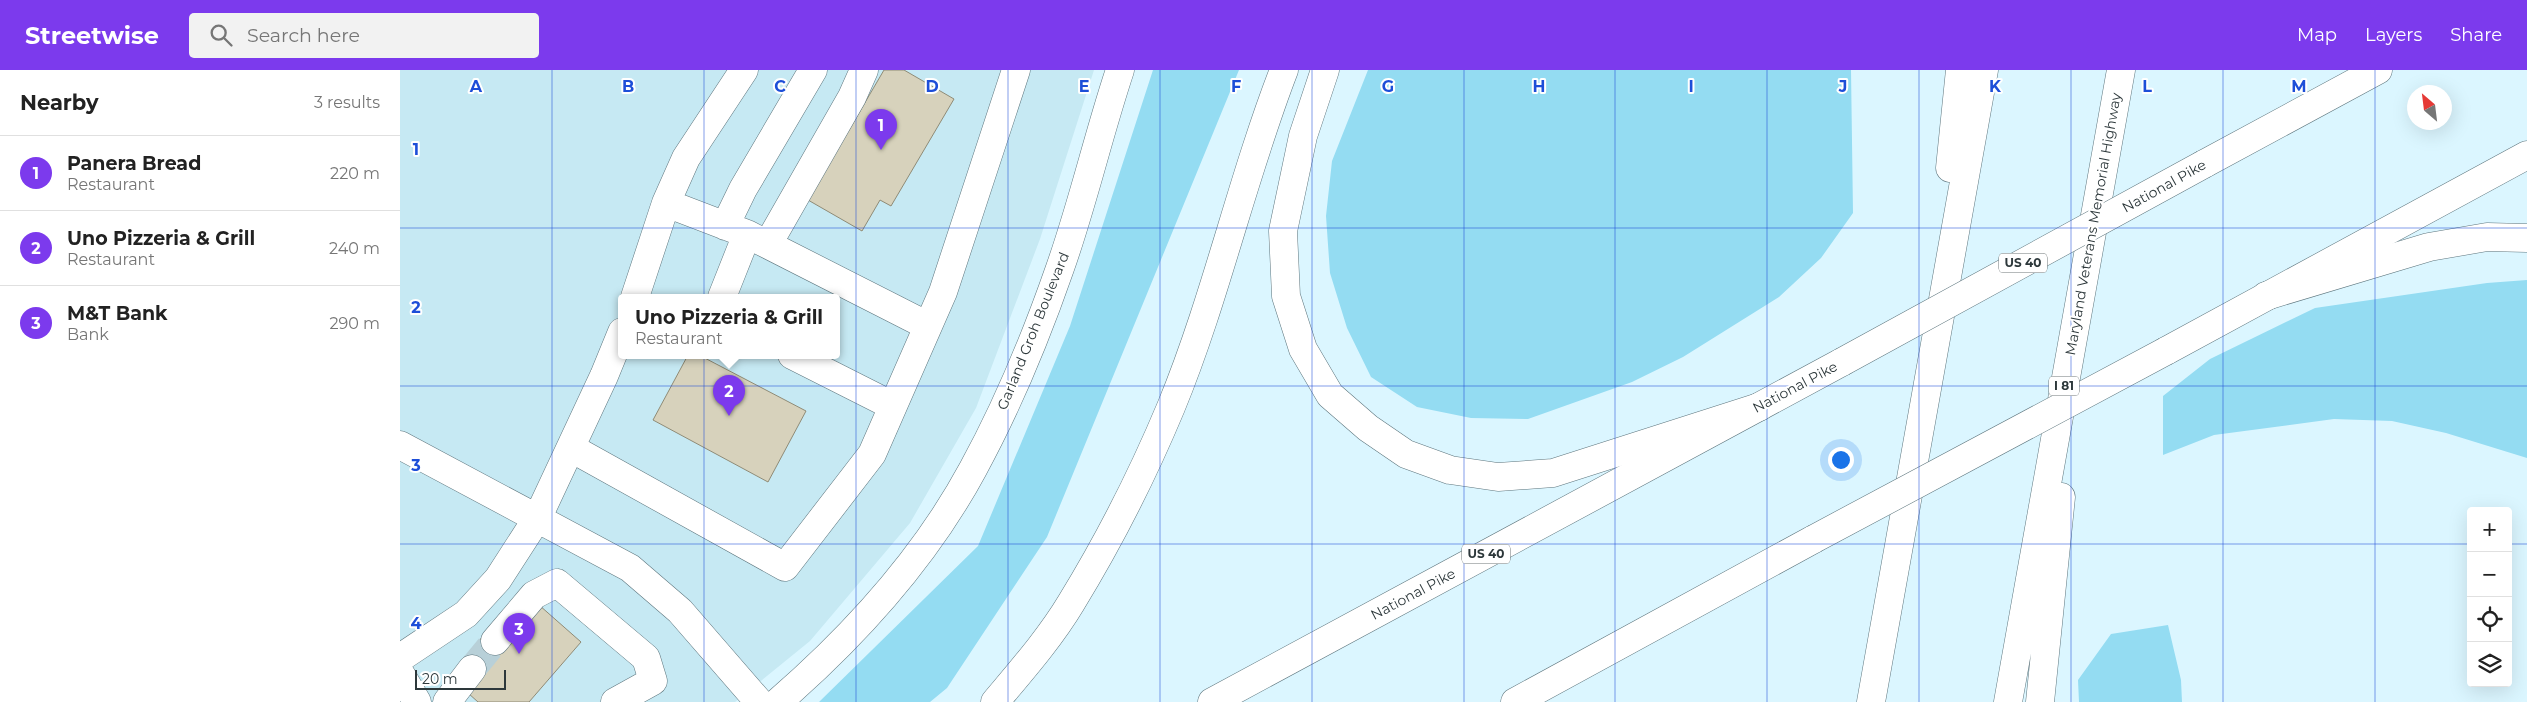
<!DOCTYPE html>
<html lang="en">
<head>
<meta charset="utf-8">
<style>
	body { margin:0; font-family:Montserrat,sans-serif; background:#f2f2f2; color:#222 }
	.controls { position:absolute; right:15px; bottom:15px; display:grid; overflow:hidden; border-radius:5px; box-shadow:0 5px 20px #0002 }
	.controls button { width:45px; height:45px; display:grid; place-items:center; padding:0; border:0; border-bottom:1px solid #e0e0e0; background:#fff; color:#222; font:25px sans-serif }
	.compass { position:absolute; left:2007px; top:15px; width:45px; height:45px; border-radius:50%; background:#fff; box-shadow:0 5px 20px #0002; rotate:332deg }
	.scale { position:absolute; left:15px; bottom:12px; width:91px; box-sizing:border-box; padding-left:5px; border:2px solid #2d383b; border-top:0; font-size:14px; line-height:18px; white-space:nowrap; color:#2d383b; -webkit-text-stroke:4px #fff; paint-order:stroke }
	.you { position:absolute; left:1440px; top:389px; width:18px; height:18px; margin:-12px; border:4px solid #fff; border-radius:50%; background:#1a73e8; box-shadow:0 0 0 8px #1a73e833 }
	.badge { display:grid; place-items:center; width:32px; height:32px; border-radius:50%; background:#7c3aed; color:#fff; font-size:16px; font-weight:700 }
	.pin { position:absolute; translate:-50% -41px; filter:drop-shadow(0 1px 2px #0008) }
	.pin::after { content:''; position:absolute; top:26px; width:18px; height:15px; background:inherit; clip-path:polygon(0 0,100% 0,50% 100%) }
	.popup { position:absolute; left:218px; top:224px; width:222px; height:65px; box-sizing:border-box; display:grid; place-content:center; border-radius:5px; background:#fff; filter:drop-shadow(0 1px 4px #0005); font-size:16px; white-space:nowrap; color:#767676 }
	.popup b { font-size:19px; color:#222 }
	.popup::after { content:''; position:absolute; left:50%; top:100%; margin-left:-10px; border:10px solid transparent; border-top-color:#fff }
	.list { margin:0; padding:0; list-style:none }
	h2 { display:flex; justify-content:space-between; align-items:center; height:65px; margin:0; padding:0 20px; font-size:21px }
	h2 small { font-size:16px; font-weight:400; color:#767676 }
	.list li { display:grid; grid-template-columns:32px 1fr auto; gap:15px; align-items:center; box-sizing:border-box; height:75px; padding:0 20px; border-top:1px solid #e0e0e0 }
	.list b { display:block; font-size:19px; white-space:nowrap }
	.list p { margin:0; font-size:16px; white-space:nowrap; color:#767676 }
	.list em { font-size:16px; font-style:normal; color:#767676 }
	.icon { flex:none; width:28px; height:28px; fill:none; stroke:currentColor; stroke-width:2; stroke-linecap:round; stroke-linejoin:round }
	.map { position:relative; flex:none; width:2127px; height:632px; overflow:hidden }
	header { display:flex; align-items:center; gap:30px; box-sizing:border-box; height:70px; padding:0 25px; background:#7c3aed; color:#fff }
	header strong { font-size:24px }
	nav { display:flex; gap:28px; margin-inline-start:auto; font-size:18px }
	.search { width:350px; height:45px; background:#f2f2f2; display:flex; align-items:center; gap:12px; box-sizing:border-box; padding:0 18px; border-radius:5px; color:#767676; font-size:19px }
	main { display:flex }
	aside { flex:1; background:#fff }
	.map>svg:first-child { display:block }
	.built { fill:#c6e9f3; fill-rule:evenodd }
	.green { fill:#94dcf2 }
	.building { fill:#d7d2bc; stroke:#8f8b76 }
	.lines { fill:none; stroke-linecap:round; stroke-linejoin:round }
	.minor-tunnel { stroke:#b8d0d8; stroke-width:28; stroke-dasharray:28 14; stroke-linecap:butt }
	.minor-casing { stroke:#5e767e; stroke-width:29 }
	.major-casing { stroke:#5e767e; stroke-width:29 }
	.highway-casing { stroke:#5e767e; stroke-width:29 }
	.minor { stroke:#fff; stroke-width:28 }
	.major { stroke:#fff; stroke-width:28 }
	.highway { stroke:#fff; stroke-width:28 }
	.major-bridge-casing { stroke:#5e767e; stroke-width:29; stroke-linecap:butt }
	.major-bridge { stroke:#fff; stroke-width:28 }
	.grid { fill:none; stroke:#1d4ed8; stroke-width:1; stroke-opacity:0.55 }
	.labels { text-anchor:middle; stroke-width:4; stroke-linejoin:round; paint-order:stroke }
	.shield { fill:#fff; stroke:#6c7476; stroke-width:1 }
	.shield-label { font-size:12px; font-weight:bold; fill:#2d383b }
	.street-label { font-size:14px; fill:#2d383b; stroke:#fff }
	.grid-label { font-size:16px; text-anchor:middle; font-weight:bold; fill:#1d4ed8; stroke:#fff; stroke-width:4; stroke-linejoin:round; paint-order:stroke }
</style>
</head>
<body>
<header>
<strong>Streetwise</strong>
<div class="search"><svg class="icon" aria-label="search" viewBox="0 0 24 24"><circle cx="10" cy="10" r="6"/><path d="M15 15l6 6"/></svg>Search here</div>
<nav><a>Map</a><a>Layers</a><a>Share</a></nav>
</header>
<main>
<aside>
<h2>Nearby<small>3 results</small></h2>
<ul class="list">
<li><span class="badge">1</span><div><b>Panera Bread</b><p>Restaurant</p></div><em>220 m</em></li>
<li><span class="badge">2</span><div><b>Uno Pizzeria &amp; Grill</b><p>Restaurant</p></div><em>240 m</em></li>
<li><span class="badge">3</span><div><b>M&amp;T Bank</b><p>Bank</p></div><em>290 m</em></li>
</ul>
</aside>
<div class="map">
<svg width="2127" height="632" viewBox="0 0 2127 632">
	<rect width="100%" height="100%" fill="#dbf6ff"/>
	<path class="built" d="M 0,0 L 694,0 L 640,169 L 576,338 L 510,453 L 410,571 L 335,632 L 0,632 ZM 222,227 L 436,227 L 436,285 L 222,285 Z"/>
	<path class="green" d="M 753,0 L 839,0 L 647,467 L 547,618 L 530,632 L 419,632 L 578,476 L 670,256 Z
		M 968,0 L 1451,0 L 1453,143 L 1421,188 L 1379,227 L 1283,287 L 1232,312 L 1128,349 L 1071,348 L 1017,337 L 971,307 L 947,258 L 930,203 L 926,146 L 932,91 Z
		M 2127,210 L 2127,388 L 2046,363 L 1992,351 L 1934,349 L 1814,365 L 1763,385 L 1763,326 L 1810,289 L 1915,238 L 2087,213 Z
		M 1768,555 L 1781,610 L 1782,632 L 1679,632 L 1678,610 L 1711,564 Z"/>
	<path class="building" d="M 484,0 L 504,0 L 554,29 L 491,136 L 480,130 L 462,161 L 408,130 Z
		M 288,285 L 299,285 L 406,341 L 368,412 L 253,350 Z
		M 139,535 L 181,572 L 129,632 L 78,632 L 68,623 L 62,590 L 85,564 Z"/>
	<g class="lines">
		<path class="minor-tunnel" d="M 72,599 L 95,571"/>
		<g class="minor-casing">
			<path id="minor" d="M 266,133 L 347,164 L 322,227
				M 325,156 L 343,119 L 413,0
				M 347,164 L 528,256
				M 368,174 L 452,27 L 464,0
				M 235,227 L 266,133 L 286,88 L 344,0
				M 392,285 L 493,336
				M 0,375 L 230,498 L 280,541 L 359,632
				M 171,378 L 385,497 L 472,384 L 543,222 L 616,0
				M 95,571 L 134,525 L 157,513 L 246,588 L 253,611 L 215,632
				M 0,588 L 66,544 L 98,509 L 138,447 L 204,306 L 222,262
				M 0,603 L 17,632
				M 47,632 L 72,599
				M 378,632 C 454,566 525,488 573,399 C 608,335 636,267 660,198 C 683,133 698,66 720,0"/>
		</g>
		<g class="major-casing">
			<path id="major" d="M 1804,94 L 1978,0
				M 1766,281 L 2127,85
				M 812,632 L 1442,292
				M 1115,632 L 1414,469"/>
		</g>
		<g class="highway-casing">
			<path id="highway" d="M 925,0 L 903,66 L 883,161 L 886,226 L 903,279 L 930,325 L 968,358 L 1006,384 L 1050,400 L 1098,407 L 1153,403 L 1359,337
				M 1550,98 L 1560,0
				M 1866,226 L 2029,177 L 2087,167 L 2127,168
				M 595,632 C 621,601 650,568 671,533 C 709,471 743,404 771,337 C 816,228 841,111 884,0
				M 1471,632 L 1584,0
				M 1608,632 L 1721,0
				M 1640,632 L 1661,427"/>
		</g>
		<use href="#minor" class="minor"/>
		<use href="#major" class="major"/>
		<use href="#highway" class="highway"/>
		<g class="major-bridge-casing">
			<path id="major-bridge" d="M 1442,292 L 1804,94
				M 1414,469 L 1766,281"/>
		</g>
		<use href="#major-bridge" class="major-bridge"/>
	</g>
	<path class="grid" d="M 152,0 L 152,632M 304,0 L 304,632M 456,0 L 456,632M 608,0 L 608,632M 760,0 L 760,632M 912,0 L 912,632M 1064,0 L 1064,632M 1215,0 L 1215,632M 1367,0 L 1367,632M 1519,0 L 1519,632M 1671,0 L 1671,632M 1823,0 L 1823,632M 1975,0 L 1975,632M 0,158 L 2127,158M 0,316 L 2127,316M 0,474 L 2071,474M 2108,474 L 2127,474"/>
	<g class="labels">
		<g class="shield">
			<rect x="1599" y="183.5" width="48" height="19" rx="4"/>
			<rect x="1649" y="306.5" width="30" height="19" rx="4"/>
			<rect x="1062" y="474.5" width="48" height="19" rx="4"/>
		</g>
		<g class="shield-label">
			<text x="1623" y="197">US 40</text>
			<text x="1664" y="320">I 81</text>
			<text x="1086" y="488">US 40</text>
		</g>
		<g class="street-label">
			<text transform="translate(1764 116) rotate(-29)" y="5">National Pike</text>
			<text transform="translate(1693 154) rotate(-80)" y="5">Maryland Veterans Memorial Highway</text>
			<text transform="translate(633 261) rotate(-68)" y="5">Garland Groh Boulevard</text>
			<text transform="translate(1395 317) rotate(-28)" y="5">National Pike</text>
			<text transform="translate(1013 524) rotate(-28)" y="5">National Pike</text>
		</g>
	</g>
	<g class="grid-label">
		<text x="76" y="22">A</text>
		<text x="228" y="22">B</text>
		<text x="380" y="22">C</text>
		<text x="532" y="22">D</text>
		<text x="684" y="22">E</text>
		<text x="836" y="22">F</text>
		<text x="988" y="22">G</text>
		<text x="1139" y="22">H</text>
		<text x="1291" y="22">I</text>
		<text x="1443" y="22">J</text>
		<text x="1595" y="22">K</text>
		<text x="1747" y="22">L</text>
		<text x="1899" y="22">M</text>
		<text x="16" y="85">1</text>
		<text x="16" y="243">2</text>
		<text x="16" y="401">3</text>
		<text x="16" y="559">4</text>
	</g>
</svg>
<div class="controls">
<button>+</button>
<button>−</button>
<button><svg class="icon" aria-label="locate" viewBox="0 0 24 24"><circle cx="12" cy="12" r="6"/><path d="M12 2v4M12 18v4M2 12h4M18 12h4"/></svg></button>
<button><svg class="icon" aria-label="layers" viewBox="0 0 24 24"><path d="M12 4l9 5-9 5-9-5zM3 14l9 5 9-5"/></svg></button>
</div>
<svg class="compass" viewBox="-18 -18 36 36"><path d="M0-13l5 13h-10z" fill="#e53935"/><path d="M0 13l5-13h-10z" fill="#767676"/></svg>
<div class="scale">20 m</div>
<div class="you"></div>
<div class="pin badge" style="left:481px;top:80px">1</div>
<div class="pin badge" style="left:329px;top:346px">2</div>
<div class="popup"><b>Uno Pizzeria &amp; Grill</b>Restaurant</div>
<div class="pin badge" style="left:119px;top:584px">3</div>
</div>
</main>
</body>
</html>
